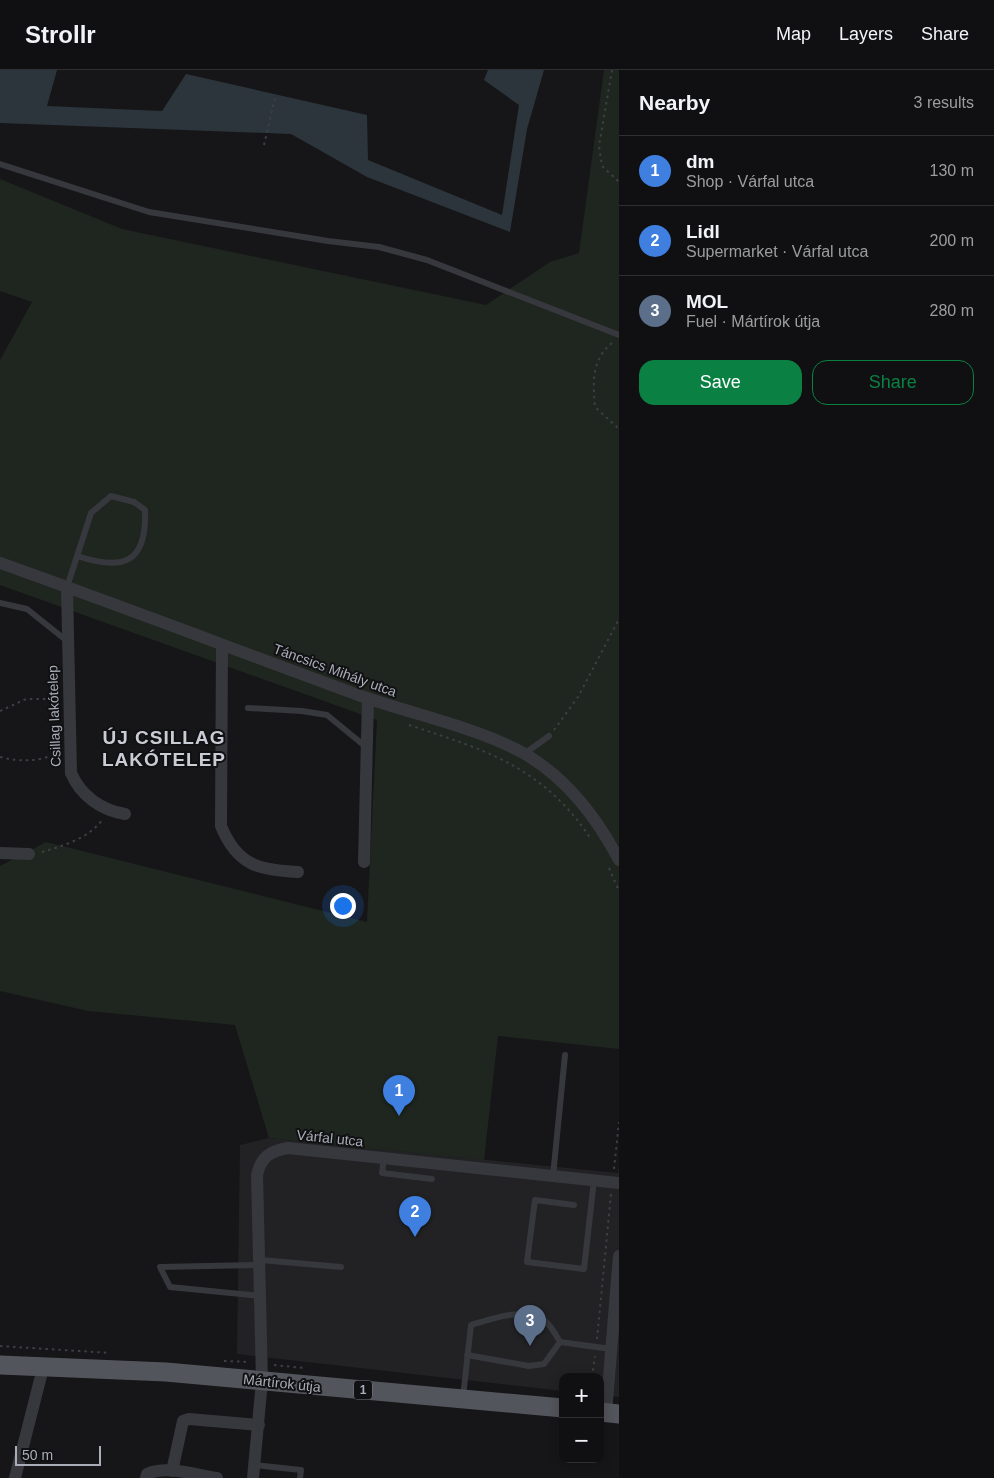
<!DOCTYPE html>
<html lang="en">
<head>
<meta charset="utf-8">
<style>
	body { margin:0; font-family:Arial,sans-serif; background:#1e1e20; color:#f1f3f6 }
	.controls { position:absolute; right:15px; bottom:15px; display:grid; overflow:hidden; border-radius:10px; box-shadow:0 2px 12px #0003 }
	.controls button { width:45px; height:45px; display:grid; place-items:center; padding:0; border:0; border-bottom:1px solid #303032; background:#101012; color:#f1f3f6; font:25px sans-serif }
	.scale { position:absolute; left:15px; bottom:12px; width:86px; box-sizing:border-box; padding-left:5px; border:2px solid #a8adb8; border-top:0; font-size:14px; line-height:18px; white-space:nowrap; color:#a8adb8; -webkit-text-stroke:4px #111113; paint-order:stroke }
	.you { position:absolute; left:342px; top:835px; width:18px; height:18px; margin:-12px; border:4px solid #fff; border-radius:50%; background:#1a73e8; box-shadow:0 0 0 8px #1a73e833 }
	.badge { display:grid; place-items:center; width:32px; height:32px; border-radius:50%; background:#0b8043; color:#fff; font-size:16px; font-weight:700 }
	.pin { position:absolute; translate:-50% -41px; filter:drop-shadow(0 1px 2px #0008) }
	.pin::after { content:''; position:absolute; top:26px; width:18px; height:15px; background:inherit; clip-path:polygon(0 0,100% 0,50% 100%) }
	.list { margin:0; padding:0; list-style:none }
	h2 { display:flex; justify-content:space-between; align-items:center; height:65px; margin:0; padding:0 20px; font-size:21px }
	h2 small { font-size:16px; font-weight:400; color:#9c9d9f }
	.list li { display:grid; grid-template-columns:32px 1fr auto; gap:15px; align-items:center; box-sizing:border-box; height:70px; padding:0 20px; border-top:1px solid #303032 }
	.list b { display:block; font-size:19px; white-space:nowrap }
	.list p { margin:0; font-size:16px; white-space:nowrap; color:#9c9d9f }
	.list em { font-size:16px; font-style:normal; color:#9c9d9f }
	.actions { display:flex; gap:10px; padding:15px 20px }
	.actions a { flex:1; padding:11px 0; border:1px solid #0b8043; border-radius:15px; text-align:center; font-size:18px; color:#0b8043 }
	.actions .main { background:#0b8043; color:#fff }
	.map { position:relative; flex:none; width:619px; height:1408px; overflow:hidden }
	header { display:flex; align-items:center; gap:30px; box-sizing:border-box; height:70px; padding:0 25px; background:#101012; border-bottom:1px solid #303032 }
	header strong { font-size:24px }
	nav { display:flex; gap:28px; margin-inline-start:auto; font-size:18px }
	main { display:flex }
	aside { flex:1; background:#101012 }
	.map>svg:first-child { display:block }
	.built { fill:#222225 }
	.green { fill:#1e261f }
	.water { fill:#2c353c }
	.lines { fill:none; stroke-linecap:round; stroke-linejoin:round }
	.path { stroke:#3d3f44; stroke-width:2; stroke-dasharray:2.5 4; stroke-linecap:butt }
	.lane { stroke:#37383d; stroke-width:6 }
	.street { stroke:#37383d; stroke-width:12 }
	.primary { stroke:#53555c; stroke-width:19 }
	.labels { text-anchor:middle; stroke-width:4; stroke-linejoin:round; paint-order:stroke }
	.shield { fill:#111113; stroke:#7b7e86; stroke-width:1 }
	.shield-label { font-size:12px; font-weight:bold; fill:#a8adb8 }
	.street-label { font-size:14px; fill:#a8adb8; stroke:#111113 }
	.district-label { font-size:19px; font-weight:bold; letter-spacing:1px; fill:#c9ccd4; stroke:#111113 }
</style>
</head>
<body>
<header>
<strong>Strollr</strong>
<nav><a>Map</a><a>Layers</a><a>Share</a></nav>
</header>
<main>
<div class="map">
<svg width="619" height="1408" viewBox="0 0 619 1408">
	<rect width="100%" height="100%" fill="#161618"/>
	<path class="built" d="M 269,1068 L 618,1103 L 619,1096 L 619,1327 L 600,1325 L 600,1307 L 563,1307 L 563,1321 L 237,1284 L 240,1075 Z"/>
	<path class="green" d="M 604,0 L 619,0 L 619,979 L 498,966 L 484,1090 L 269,1068 L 235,955 L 88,941 L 0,921 L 0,796 L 46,772 L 367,852 L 377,650 L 0,515 L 0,290 L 32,232 L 0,221 L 0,109 L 122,159 L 486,235 L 550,192 L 579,183 Z"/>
	<path class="water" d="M 0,0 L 57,0 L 47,36 L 162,41 L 186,4 L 367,45 L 368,90 L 502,145 L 519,35 L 484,10 L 488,0 L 544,0 L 527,59 L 510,162 L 367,107 L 291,64 L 0,53 Z"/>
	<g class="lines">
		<path class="path" d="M 612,0 L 599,76 L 602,96 L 619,112
			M 264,75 L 275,28
			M 612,273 C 591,290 593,312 595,337 L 619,359
			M 0,641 L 26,629 L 58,629
			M 409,655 C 486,680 543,697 591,769
			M 554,660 L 578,627 L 619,549
			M 0,687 C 21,692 38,692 58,683
			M 42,782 C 63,776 89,768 102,750
			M 609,798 L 619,821
			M 614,1099 L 619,1052
			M 597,1269 L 611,1124
			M 0,1276 L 110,1283
			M 224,1291 L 249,1292
			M 274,1295 L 304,1298
			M 592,1307 L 595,1286"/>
		<path class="lane" d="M 0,94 L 149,142 L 328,171 L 379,177 L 427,190 L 619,265
			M 67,517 L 91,443 L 111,426 L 134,432 L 145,440 C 147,494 123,501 77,486
			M 0,533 L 27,539 L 67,571
			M 248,638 L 302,641 L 327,645 L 366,677
			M 524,684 L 549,666
			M 384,1088 L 382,1103 L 432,1109
			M 553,1106 L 565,985
			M 574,1135 L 535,1130 L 527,1192 L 584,1199 L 594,1110
			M 261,1190 L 341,1197
			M 260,1195 L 160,1197 L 170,1217 L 260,1226
			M 467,1285 L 529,1296 L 544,1294 L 560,1272
			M 463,1327 L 471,1255 C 491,1249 523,1237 544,1250 C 550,1254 556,1265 560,1272 L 611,1279
			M 254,1395 L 301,1400 L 300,1408"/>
		<path class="street" d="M 0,493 C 121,536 241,582 361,626 C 412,644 479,658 525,684 C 566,708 597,748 619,790
			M 67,517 L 71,703 C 81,726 101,740 125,744
			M 222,576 L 221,756 C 237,795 258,800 298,802
			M 0,783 L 29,784
			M 364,792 L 368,628
			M 606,1343 L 619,1186
			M 172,1401 L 183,1351 L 189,1349 L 259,1355
			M 15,1408 L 43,1298
			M 146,1408 L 147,1404 C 167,1395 196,1405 217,1408
			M 253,1408 L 262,1311 L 257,1105 C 261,1087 270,1081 288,1078 L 619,1113"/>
		<path class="primary" d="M 0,1295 L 166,1302 L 563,1338
			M 600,1342 L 619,1344"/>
	</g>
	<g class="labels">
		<rect class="shield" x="354" y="1310.5" width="18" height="19" rx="4"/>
		<g class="shield-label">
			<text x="363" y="1324">1</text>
		</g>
		<g class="street-label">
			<text transform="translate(335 600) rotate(20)" y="5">Táncsics Mihály utca</text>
			<text transform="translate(54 646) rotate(-92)" y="5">Csillag lakótelep</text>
			<text transform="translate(330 1068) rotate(6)" y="5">Várfal utca</text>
			<text transform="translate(282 1313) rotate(6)" y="5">Mártírok útja</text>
		</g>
		<g class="district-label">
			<text x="164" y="674">ÚJ CSILLAG<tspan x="164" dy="22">LAKÓTELEP</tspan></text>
		</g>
	</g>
</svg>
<div class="controls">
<button>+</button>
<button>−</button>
</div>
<div class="scale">50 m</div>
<div class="you"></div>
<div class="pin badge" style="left:399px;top:1046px;background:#3f7fe0">1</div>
<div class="pin badge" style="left:415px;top:1167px;background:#3f7fe0">2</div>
<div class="pin badge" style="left:530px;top:1276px;background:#5c6f8a">3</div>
</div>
<aside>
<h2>Nearby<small>3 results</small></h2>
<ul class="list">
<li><span class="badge" style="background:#3f7fe0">1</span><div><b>dm</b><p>Shop · Várfal utca</p></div><em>130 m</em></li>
<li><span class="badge" style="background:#3f7fe0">2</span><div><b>Lidl</b><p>Supermarket · Várfal utca</p></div><em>200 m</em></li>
<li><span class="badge" style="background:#5c6f8a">3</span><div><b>MOL</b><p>Fuel · Mártírok útja</p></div><em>280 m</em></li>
</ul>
<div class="actions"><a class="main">Save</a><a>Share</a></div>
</aside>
</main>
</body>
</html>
